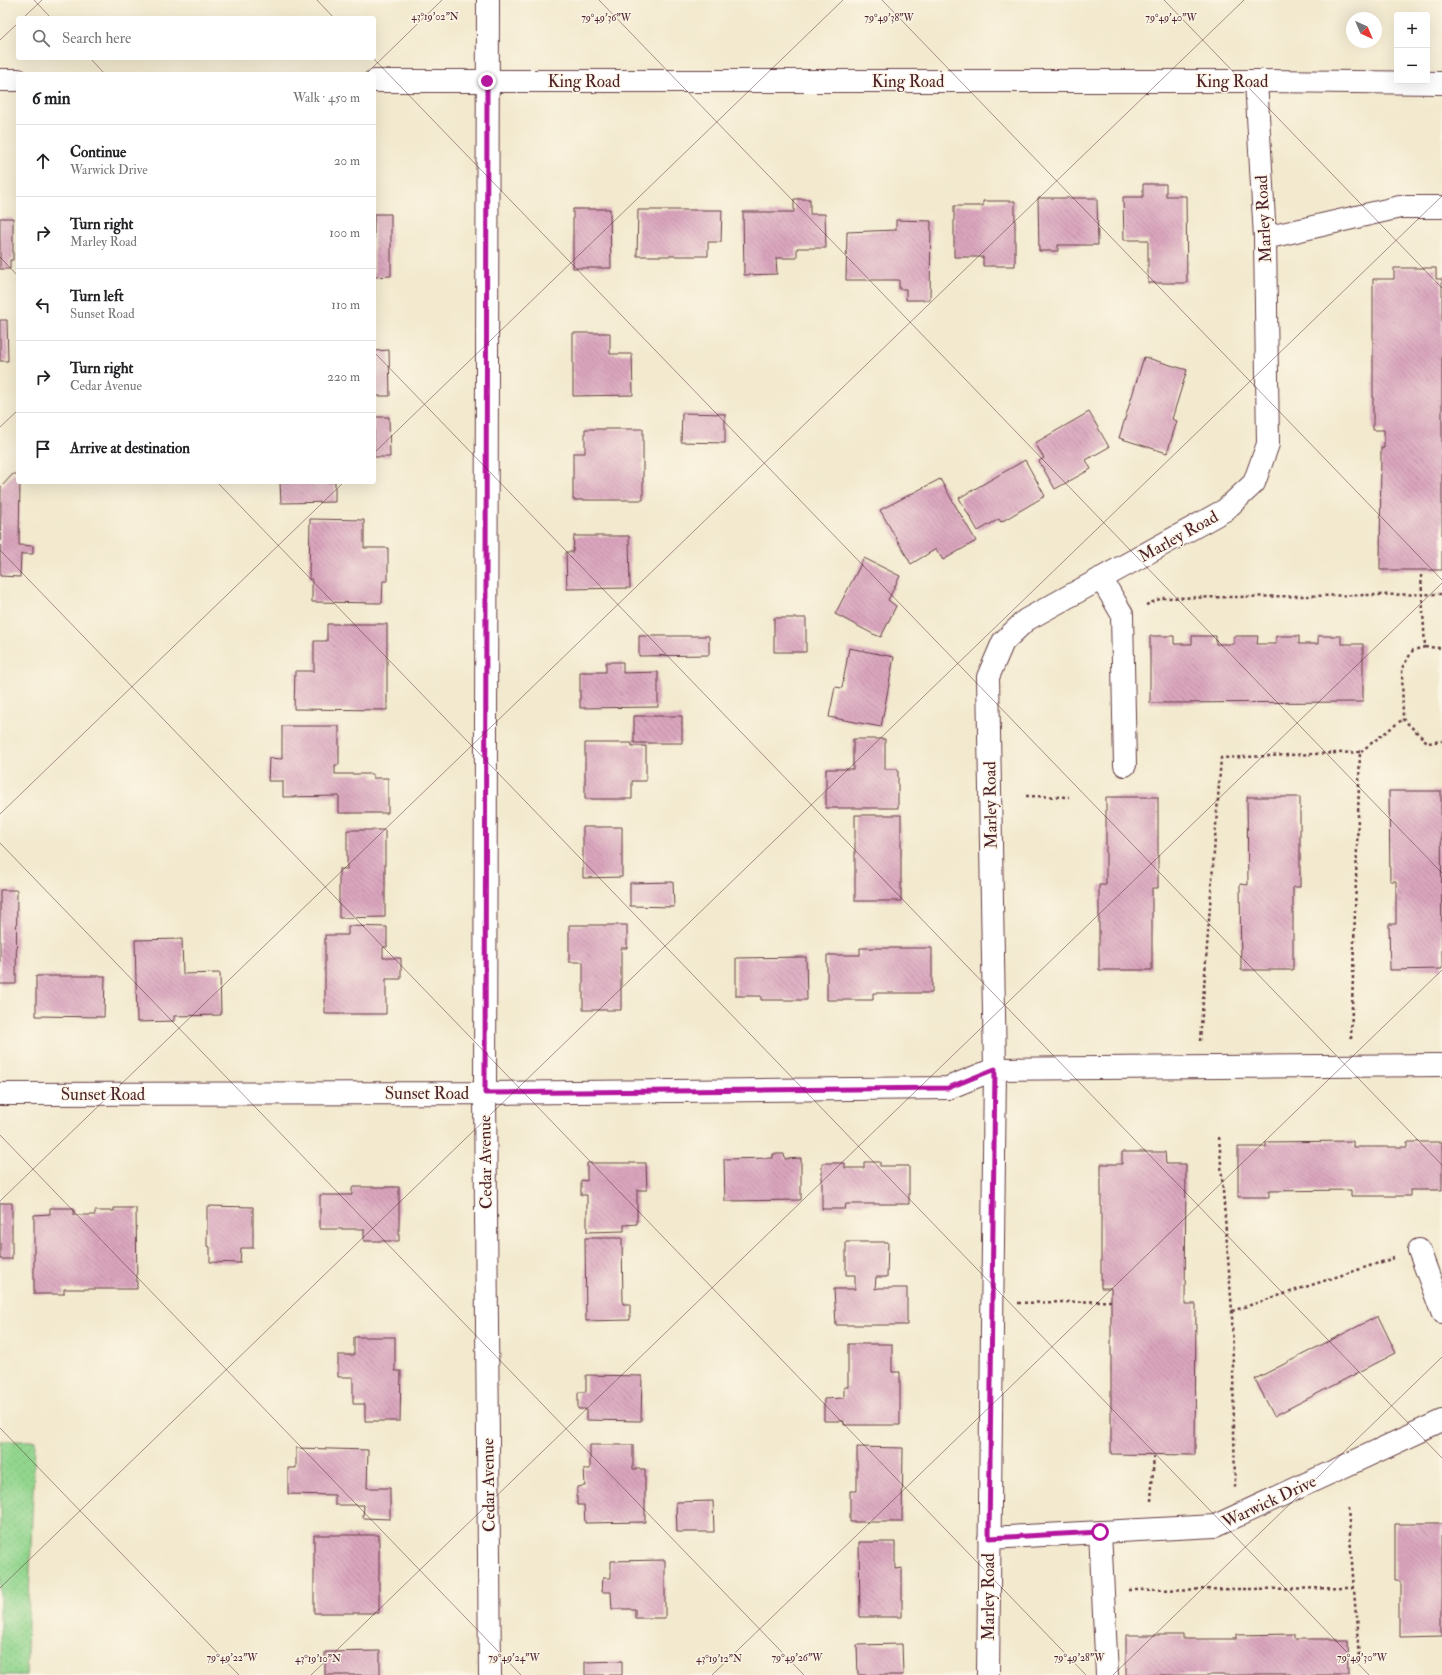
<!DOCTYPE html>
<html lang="en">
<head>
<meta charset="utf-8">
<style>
	body { margin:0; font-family:"IM FELL Double Pica",serif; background:#f2f2f2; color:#202124 }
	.controls { position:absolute; right:12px; top:12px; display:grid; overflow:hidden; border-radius:4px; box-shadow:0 4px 16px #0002 }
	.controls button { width:36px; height:36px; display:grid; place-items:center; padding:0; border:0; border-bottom:1px solid #e0e0e0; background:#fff; color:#202124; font:20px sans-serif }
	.compass { position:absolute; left:1346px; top:12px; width:36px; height:36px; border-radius:50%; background:#fff; box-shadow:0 4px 16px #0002; rotate:136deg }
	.stop { position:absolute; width:12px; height:12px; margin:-9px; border:3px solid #b5179e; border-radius:50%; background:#fff }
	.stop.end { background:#b5179e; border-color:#fff; box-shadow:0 1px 4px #0008 }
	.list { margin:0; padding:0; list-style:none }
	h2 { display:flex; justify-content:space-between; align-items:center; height:52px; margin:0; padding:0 16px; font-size:17px }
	h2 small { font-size:13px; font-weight:400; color:#757577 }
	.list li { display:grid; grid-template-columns:26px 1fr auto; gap:12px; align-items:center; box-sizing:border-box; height:72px; padding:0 16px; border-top:1px solid #e0e0e0 }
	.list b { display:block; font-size:15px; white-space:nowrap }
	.list p { margin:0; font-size:13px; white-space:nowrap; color:#757577 }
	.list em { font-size:13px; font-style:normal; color:#757577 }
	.icon { flex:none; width:22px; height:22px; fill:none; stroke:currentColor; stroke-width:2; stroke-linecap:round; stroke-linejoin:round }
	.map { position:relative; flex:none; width:1442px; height:1675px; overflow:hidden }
	.search { position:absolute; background:#fff; box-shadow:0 4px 16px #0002; left:16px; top:16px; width:360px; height:44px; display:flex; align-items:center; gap:10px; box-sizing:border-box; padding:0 14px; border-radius:4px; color:#757577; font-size:15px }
	.panel { position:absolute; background:#fff; box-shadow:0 4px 16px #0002; left:16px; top:72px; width:360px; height:412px; border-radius:4px }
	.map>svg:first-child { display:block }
	.park { fill:url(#park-dots); stroke:#6e7a5c }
	.building { fill:url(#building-back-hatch) }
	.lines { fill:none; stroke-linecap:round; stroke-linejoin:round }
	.minor-casing { stroke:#633d43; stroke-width:24 }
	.major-casing { stroke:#633d43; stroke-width:24 }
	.path { stroke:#633d43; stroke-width:2.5; stroke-dasharray:3 3; stroke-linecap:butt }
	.minor { stroke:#fff; stroke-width:22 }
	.major { stroke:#fff; stroke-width:22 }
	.route { stroke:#b5179e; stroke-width:5 }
	.ticks { fill:none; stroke:#4a1f2b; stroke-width:1; stroke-opacity:0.45 }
	.labels { text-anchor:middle; stroke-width:3; stroke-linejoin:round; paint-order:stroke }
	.street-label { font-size:17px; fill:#4a1f2b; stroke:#fcf5e5 }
	.ticks-label { font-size:10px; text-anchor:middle; fill:#4a1f2b; stroke:#fcf5e5; stroke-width:3; stroke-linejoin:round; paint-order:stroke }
</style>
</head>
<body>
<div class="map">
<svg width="1442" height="1675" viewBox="0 0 1442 1675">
	<defs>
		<pattern id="park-dots" width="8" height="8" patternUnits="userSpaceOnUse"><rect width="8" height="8" fill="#92d68e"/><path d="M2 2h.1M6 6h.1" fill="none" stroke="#7fb77b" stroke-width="1.8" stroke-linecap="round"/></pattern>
		<pattern id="building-back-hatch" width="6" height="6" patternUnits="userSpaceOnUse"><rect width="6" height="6" fill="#daa6be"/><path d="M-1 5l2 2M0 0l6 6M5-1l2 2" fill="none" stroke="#b3879b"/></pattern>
	</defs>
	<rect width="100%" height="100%" fill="#fcf5e5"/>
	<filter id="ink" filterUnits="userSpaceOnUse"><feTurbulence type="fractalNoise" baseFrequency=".025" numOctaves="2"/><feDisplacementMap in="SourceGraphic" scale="8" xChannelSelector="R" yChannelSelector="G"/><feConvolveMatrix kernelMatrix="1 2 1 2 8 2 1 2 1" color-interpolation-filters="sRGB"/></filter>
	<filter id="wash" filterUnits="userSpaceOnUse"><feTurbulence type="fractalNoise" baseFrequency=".012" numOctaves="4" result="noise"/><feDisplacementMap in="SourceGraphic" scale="16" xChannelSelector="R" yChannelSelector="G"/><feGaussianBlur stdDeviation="0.9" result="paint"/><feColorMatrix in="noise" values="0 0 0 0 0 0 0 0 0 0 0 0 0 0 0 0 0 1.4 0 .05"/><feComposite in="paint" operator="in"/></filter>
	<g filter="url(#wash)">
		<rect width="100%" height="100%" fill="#f2e9ce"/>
		<path class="park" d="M 0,1441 L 35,1441 L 26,1675 L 0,1675 Z"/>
		<g id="blocks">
			<path class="building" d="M 1143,184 L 1166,184 L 1166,196 L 1186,196 L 1187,283 L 1148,283 L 1148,240 L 1124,240 L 1123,197 L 1143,197 Z
				M 1038,198 L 1097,198 L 1098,245 L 1058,245 L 1058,251 L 1039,251 Z
				M 794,199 L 810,199 L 810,214 L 825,214 L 826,248 L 797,248 L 797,258 L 776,258 L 777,274 L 744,275 L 743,212 L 794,212 Z
				M 983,201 L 1015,201 L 1015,266 L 983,266 L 983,257 L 954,257 L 954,206 L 983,206 Z
				M 573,209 L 610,209 L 611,268 L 573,268 Z
				M 638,210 L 722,210 L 721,242 L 708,242 L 708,256 L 637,256 Z
				M 374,214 L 391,214 L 391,276 L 374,277 Z
				M 0,218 L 13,218 L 13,260 L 10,260 L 10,269 L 0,269 Z
				M 896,220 L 931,221 L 930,300 L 906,300 L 906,289 L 899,289 L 899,280 L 846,280 L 847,232 L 896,230 Z
				M 1394,268 L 1436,268 L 1436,279 L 1442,279 L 1442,570 L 1380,570 L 1381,448 L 1384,448 L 1384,430 L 1373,430 L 1373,279 L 1394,279 Z
				M 0,320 L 7,320 L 8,361 L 0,361 Z
				M 573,333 L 610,333 L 610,354 L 632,354 L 633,395 L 573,396 Z
				M 389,350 L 390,396 L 374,396 L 374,351 Z
				M 1144,357 L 1187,370 L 1172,419 L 1177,421 L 1167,453 L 1119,438 Z
				M 1089,412 L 1109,447 L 1086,460 L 1091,469 L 1055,489 L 1039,461 L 1044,458 L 1035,443 Z
				M 682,413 L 725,414 L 725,443 L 681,442 Z
				M 374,417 L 389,417 L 390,457 L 374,457 Z
				M 585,429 L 643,429 L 643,500 L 573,500 L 573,453 L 585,453 Z
				M 1025,460 L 1045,496 L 1001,522 L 999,519 L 978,531 L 959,498 Z
				M 13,474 L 18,474 L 18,482 L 20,482 L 19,545 L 33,546 L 33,554 L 21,554 L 20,577 L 0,576 L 1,487 Z
				M 940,479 L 976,541 L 943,560 L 936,549 L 911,564 L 880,510 Z
				M 280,482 L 335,482 L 335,502 L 281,503 Z
				M 310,519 L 364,520 L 364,548 L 388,548 L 388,581 L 383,581 L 382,603 L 312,602 L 312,579 L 309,579 Z
				M 574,536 L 629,536 L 630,588 L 567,589 L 566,552 L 573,552 Z
				M 864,558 L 900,576 L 888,600 L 896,606 L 881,637 L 873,634 L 835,614 Z
				M 774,618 L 806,618 L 806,652 L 774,652 Z
				M 327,624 L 387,624 L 387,710 L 294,709 L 295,671 L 314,671 L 314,641 L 327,641 Z
				M 639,636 L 709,636 L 709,655 L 639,656 Z
				M 1150,636 L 1174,636 L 1174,644 L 1192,644 L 1192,636 L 1216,636 L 1216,644 L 1234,644 L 1234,636 L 1258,636 L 1257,644 L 1276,644 L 1276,636 L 1299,636 L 1299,644 L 1318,644 L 1318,636 L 1341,636 L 1341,644 L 1363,644 L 1363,702 L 1150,703 Z
				M 849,648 L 894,657 L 881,727 L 829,717 L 835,687 L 842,688 Z
				M 606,662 L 623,662 L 623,673 L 658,672 L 658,707 L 580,708 L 580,672 L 606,672 Z
				M 634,716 L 682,716 L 682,743 L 634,743 Z
				M 282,726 L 339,726 L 339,765 L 335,765 L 335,774 L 373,774 L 373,778 L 388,778 L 388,813 L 339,813 L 339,796 L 283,797 L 283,781 L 268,781 L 269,758 L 282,759 Z
				M 853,739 L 885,739 L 885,769 L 898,769 L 898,808 L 826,808 L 826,769 L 853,769 Z
				M 585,743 L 632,743 L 632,746 L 646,746 L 646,781 L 632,781 L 632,799 L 585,799 Z
				M 1389,791 L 1441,791 L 1442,969 L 1390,970 L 1389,924 L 1396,924 L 1396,881 L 1390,881 Z
				M 1106,797 L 1158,797 L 1158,888 L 1152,888 L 1152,970 L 1099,970 L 1099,885 L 1106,885 Z
				M 1247,797 L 1300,797 L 1300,887 L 1293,887 L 1293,970 L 1241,970 L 1240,884 L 1248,885 Z
				M 855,815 L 901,815 L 901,901 L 855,901 Z
				M 583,827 L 622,827 L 622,877 L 583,878 Z
				M 347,830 L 385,830 L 385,917 L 339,918 L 339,869 L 347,869 Z
				M 673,882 L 674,907 L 630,906 L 630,883 Z
				M 0,890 L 17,890 L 16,984 L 0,984 Z
				M 569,925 L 627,925 L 627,948 L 621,948 L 621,1010 L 583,1010 L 583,962 L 569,962 Z
				M 348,926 L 387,927 L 387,947 L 383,947 L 383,958 L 401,958 L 401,979 L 386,979 L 386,1014 L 325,1014 L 325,935 L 348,935 Z
				M 182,939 L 183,974 L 220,973 L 221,1015 L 174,1016 L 174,1021 L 137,1022 L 135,940 Z
				M 860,948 L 932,948 L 932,993 L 873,993 L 873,1000 L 827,1000 L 827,955 L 860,955 Z
				M 806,957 L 807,1000 L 761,1000 L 761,996 L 736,996 L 736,958 Z
				M 36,976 L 105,976 L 104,1017 L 36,1016 Z
				M 1353,1141 L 1353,1147 L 1407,1147 L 1407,1142 L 1442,1142 L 1442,1190 L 1410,1190 L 1410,1196 L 1351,1196 L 1351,1190 L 1269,1191 L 1269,1197 L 1238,1197 L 1238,1147 L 1266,1147 L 1266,1142 Z
				M 1122,1152 L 1165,1152 L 1166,1164 L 1186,1164 L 1185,1304 L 1196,1304 L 1195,1455 L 1111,1454 L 1111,1288 L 1101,1288 L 1101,1164 L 1122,1164 Z
				M 773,1154 L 784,1154 L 785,1159 L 801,1158 L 801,1200 L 725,1201 L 724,1159 L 773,1158 Z
				M 864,1162 L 880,1162 L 880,1166 L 909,1166 L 909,1204 L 846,1204 L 845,1209 L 822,1209 L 822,1163 L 845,1163 L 845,1168 L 864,1168 Z
				M 587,1163 L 646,1163 L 647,1190 L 637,1190 L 637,1224 L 624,1225 L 624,1231 L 587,1232 L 587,1195 L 581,1195 L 581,1180 L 587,1181 Z
				M 352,1187 L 399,1187 L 399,1241 L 364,1241 L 364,1229 L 320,1229 L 320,1195 L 352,1195 Z
				M 0,1203 L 12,1203 L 12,1259 L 0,1259 Z
				M 207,1206 L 253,1207 L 253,1248 L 241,1248 L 240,1263 L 210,1262 L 210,1247 L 207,1246 Z
				M 50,1208 L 74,1208 L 74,1215 L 95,1215 L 95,1211 L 114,1211 L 114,1208 L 136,1208 L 137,1289 L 64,1289 L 64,1294 L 34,1294 L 34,1215 L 50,1214 Z
				M 585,1238 L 622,1238 L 623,1304 L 630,1304 L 630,1320 L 586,1321 Z
				M 846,1242 L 888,1242 L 887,1277 L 876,1277 L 875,1289 L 879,1288 L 907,1288 L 907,1325 L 836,1325 L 834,1289 L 855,1289 L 855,1275 L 846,1275 Z
				M 1378,1316 L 1396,1353 L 1274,1416 L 1255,1379 Z
				M 354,1337 L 395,1337 L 395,1371 L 401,1371 L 400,1421 L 365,1421 L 365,1404 L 353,1404 L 353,1377 L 338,1377 L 338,1355 L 354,1355 Z
				M 848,1344 L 892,1344 L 892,1372 L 900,1372 L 900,1425 L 844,1425 L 844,1421 L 824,1421 L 824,1399 L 844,1398 L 844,1387 L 848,1387 Z
				M 586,1375 L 642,1376 L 641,1421 L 586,1420 L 586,1409 L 578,1409 L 578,1392 L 586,1392 Z
				M 590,1445 L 633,1445 L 633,1469 L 645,1469 L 645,1522 L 585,1523 L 584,1505 L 577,1505 L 577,1487 L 585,1486 L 584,1469 L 590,1469 Z
				M 857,1447 L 903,1448 L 902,1522 L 850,1522 L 850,1491 L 857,1491 Z
				M 296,1448 L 368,1450 L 367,1488 L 390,1488 L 390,1519 L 363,1518 L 364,1505 L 335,1505 L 335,1495 L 288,1494 L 288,1468 L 296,1468 Z
				M 713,1501 L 714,1532 L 677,1532 L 676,1502 Z
				M 1395,1524 L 1442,1524 L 1442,1636 L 1400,1637 L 1400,1581 L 1395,1581 Z
				M 314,1535 L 379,1535 L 379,1613 L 314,1613 Z
				M 859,1542 L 895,1542 L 895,1569 L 902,1568 L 902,1617 L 860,1617 Z
				M 665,1560 L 665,1618 L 635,1618 L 635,1609 L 612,1609 L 611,1592 L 602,1592 L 603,1578 L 611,1578 L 611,1561 Z
				M 1294,1634 L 1294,1639 L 1348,1639 L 1349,1675 L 1126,1675 L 1126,1635 L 1183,1635 L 1183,1639 L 1236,1639 L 1236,1635 Z
				M 902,1644 L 903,1675 L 858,1675 L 857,1645 Z
				M 380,1651 L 380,1675 L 325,1675 L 325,1652 Z
				M 622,1661 L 622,1675 L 585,1675 L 585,1662 Z"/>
		</g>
	</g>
	<g filter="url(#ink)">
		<use href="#blocks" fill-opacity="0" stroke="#633d43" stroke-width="1"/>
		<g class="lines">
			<g class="minor-casing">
				<path id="minor" d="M 488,0 L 485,1093 L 490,1675
					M 1265,238 L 1400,207 L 1442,207
					M 1101,578 L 1122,614 L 1125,765
					M 0,1094 L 485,1093 L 948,1088 L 995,1069 L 1442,1065
					M 1419,1250 L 1442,1312
					M 1100,1532 L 1107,1675
					M 989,1538 L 1215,1526 L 1442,1421
					M 988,1675 L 995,1069 L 988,677 L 1003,642 L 1026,620 L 1225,510 L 1254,483 L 1268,444 L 1265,238 L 1256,81"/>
			</g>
			<g class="major-casing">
				<path id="major" d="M 0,80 L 18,80
					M 374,81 L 1256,81 L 1442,83"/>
			</g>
			<path class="path" d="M 1421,575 L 1425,647 L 1442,648
				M 1146,605 L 1162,598 L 1442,594
				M 1425,647 L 1413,650 L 1402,668 L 1403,719 L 1428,743 L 1442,741
				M 1026,796 L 1069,797
				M 1351,1039 L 1360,752 L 1403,719
				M 1200,1041 L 1221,758 L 1360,752
				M 1219,1137 L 1232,1311 L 1235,1488
				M 1018,1303 L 1112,1301
				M 1232,1311 L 1394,1258
				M 1151,1501 L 1154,1455
				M 1348,1508 L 1359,1658
				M 1129,1590 L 1354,1588"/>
			<use href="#minor" class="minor"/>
			<use href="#major" class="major"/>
		</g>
	</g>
	<g class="lines" filter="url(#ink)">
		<path class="route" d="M 487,81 L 485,1093 L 948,1088 L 995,1069 L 989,1538 L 1100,1532"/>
	</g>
	<path class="ticks" d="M 34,0 L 51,18M 317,0 L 334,18M 599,0 L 1442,873M 882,0 L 1442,580M 1164,0 L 1442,288M 23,18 L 42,0M 0,40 L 18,23M 90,58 L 105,74M 373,58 L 1442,1165M 366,74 L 442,0M 0,257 L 18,276M 374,352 L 1442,1458M 0,427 L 18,410M 374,453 L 843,0M 217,482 L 1369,1675M 0,550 L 1086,1675M 0,814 L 344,482M 0,843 L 804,1675M 0,1135 L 521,1675M 0,1201 L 1244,0M 0,1428 L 239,1675M 0,1588 L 1442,196M 311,1675 L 1442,583M 712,1675 L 1442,970M 1113,1675 L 1442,1357"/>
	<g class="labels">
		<g class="street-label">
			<text x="584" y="87">King Road</text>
			<text x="908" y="87">King Road</text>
			<text x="1232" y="87">King Road</text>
			<text transform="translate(1263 219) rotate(-93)" y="6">Marley Road</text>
			<text transform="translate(1178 536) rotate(-29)" y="6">Marley Road</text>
			<text transform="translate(990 805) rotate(-91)" y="6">Marley Road</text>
			<text x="427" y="1099">Sunset Road</text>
			<text x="103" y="1100">Sunset Road</text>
			<text transform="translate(485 1162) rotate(-91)" y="6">Cedar Avenue</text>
			<text transform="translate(488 1485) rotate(-91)" y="6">Cedar Avenue</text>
			<text transform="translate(1269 1501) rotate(-25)" y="6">Warwick Drive</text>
			<text transform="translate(988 1597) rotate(-90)" y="6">Marley Road</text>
		</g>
	</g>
	<g class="ticks-label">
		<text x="435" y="20">43°19'02"N</text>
		<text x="606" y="21">79°49'36"W</text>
		<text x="889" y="21">79°49'38"W</text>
		<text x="1171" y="21">79°49'40"W</text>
		<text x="232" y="1661">79°49'22"W</text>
		<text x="514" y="1661">79°49'24"W</text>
		<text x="797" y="1661">79°49'26"W</text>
		<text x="1079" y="1661">79°49'28"W</text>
		<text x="1362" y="1661">79°49'30"W</text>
		<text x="318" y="1662">43°19'10"N</text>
		<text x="719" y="1662">43°19'12"N</text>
	</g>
</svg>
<div class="controls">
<button>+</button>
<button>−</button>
</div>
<svg class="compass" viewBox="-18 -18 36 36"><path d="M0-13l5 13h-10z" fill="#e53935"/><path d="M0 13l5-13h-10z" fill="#757577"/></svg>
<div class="stop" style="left:1100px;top:1532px"></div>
<div class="stop end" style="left:487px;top:81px"></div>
<div class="search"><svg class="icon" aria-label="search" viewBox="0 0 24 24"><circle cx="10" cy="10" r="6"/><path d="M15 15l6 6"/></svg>Search here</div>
<section class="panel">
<h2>6 min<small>Walk · 450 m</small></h2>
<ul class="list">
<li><svg class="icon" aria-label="ahead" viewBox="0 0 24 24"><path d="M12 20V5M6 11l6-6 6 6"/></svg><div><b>Continue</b><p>Warwick Drive</p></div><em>20 m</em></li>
<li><svg class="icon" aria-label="right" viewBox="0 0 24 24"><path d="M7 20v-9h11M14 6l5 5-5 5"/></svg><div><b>Turn right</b><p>Marley Road</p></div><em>100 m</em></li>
<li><svg class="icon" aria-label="left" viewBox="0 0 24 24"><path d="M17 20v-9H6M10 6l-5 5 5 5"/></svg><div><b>Turn left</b><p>Sunset Road</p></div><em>110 m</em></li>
<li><svg class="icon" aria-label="right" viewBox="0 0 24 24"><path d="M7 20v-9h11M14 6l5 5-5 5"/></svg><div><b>Turn right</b><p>Cedar Avenue</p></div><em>220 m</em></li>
<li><svg class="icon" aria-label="arrive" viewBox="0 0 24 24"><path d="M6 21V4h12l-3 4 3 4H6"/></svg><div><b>Arrive at destination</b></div></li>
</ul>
</section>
</div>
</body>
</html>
